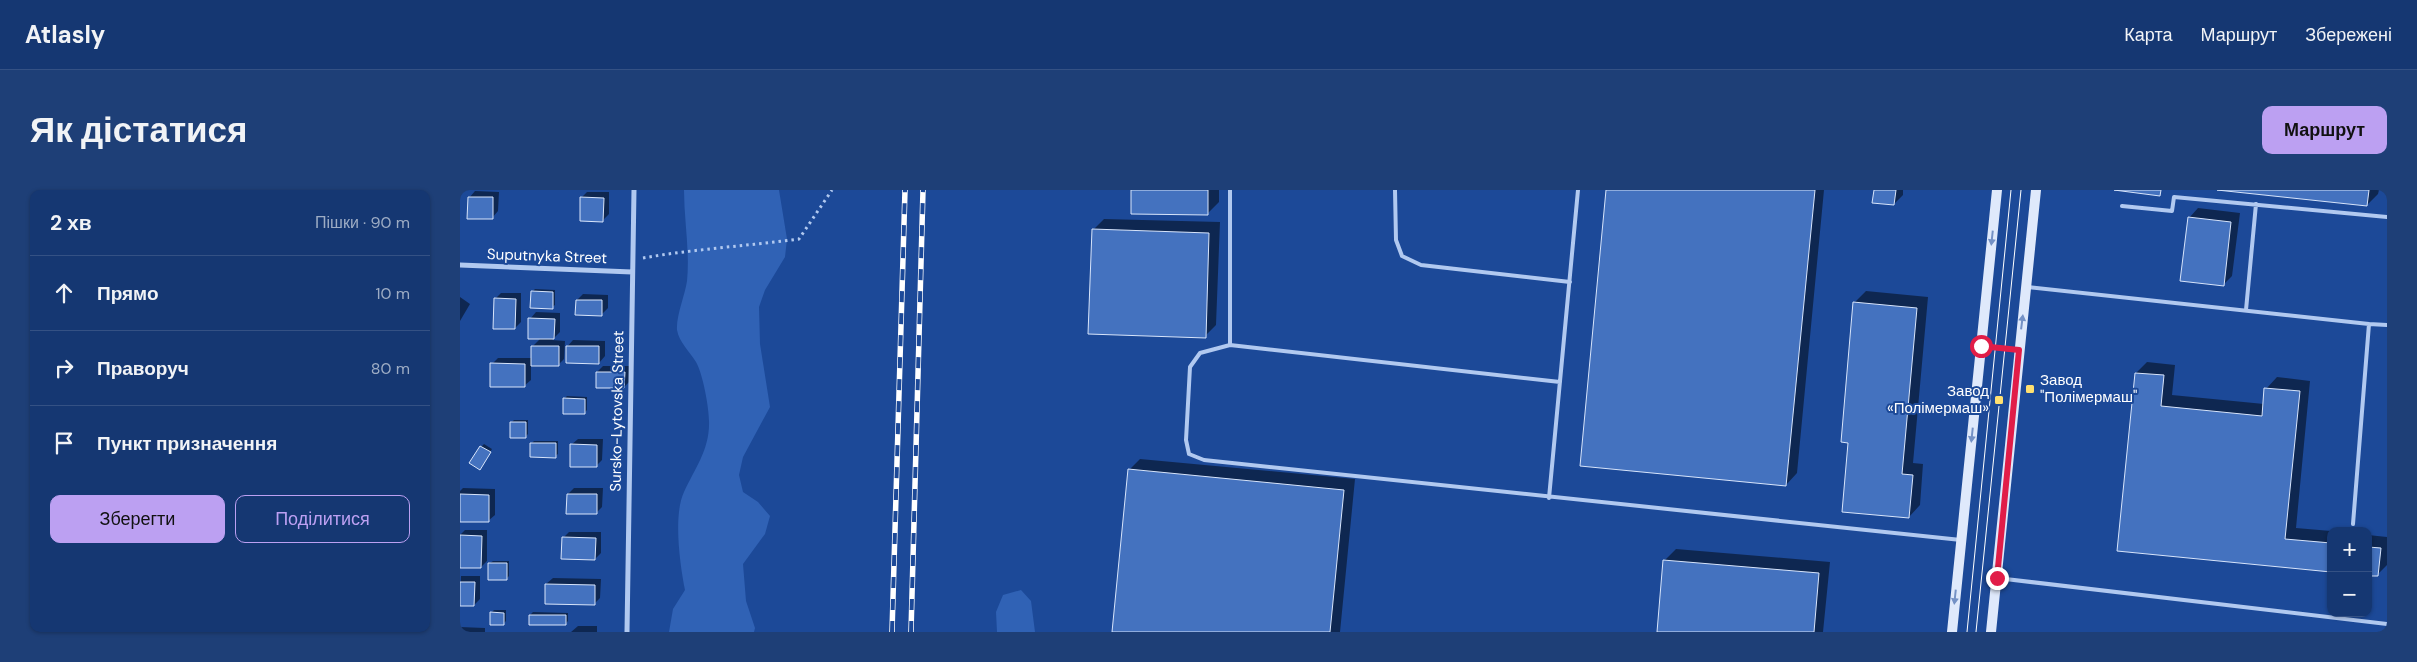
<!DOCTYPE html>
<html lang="uk">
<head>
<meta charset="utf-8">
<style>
	body { margin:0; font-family:"DM Sans",sans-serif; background:#1e3f77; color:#f1f3f6 }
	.controls { position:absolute; right:15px; bottom:15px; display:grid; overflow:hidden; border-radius:10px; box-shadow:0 1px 4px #0004 }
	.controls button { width:45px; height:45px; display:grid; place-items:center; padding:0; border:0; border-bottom:1px solid #345184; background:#153772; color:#f1f3f6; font:25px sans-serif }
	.stop { position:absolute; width:15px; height:15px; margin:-11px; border:4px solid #e11d48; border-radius:50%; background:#fff }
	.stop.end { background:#e11d48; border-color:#fff; box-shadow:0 1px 5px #0008 }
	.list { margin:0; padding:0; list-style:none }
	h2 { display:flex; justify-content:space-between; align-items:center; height:65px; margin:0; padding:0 20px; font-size:21px }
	h2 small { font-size:16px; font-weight:400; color:#9dacc4 }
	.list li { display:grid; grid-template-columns:32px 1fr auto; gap:15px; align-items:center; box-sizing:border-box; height:75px; padding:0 20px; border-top:1px solid #345184 }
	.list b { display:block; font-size:19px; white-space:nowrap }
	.list em { font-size:16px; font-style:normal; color:#9dacc4 }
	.actions { display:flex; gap:10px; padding:15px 20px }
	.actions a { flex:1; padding:11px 0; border:1px solid #bca0f2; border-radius:10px; text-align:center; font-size:18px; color:#bca0f2 }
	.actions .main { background:#bca0f2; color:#111 }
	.icon { flex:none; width:28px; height:28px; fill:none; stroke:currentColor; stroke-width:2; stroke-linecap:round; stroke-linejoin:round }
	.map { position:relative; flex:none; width:1927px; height:442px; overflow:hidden; border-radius:10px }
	header { display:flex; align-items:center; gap:30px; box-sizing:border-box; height:70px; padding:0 25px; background:#153772; border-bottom:1px solid #345184 }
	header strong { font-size:24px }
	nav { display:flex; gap:28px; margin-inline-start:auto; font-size:18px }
	.intro { display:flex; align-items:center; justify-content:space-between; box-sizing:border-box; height:120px; padding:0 30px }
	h1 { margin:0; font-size:35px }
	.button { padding:12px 22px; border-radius:10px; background:#bca0f2; color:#111; font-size:18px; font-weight:700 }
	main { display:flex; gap:30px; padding:0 30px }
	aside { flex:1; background:#153772; border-radius:10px; box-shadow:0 1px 4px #0004 }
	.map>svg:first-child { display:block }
	.green { fill:#3062b5 }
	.shadow { fill:#0007 }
	.building { fill:#4472bf; stroke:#d8e5fb }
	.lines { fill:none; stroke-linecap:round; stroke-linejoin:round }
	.path { stroke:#b1c9f0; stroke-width:3; stroke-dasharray:2.5 4; stroke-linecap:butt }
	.service { stroke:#b1c9f0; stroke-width:4 }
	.minor { stroke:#b1c9f0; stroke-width:5 }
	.secondary { stroke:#dfe9fb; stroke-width:10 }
	.tram { stroke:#fff; stroke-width:1 }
	.rail-casing { stroke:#fff; stroke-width:5.5 }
	.rail { stroke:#1c4998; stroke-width:4; stroke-dasharray:11; stroke-linecap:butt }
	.oneway { fill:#7491c5 }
	.route { stroke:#e11d48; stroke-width:6 }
	.poi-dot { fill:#ffe070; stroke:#1c4998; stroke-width:2 }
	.labels { text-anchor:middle; stroke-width:4; stroke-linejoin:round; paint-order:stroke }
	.street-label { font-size:15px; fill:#fff; stroke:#1c4998 }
	.poi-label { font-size:15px; fill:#fff; stroke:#1c4998; text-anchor:start }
</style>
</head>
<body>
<header>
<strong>Atlasly</strong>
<nav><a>Карта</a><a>Маршрут</a><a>Збережені</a></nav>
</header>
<div class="intro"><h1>Як дістатися</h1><a class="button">Маршрут</a></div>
<main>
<aside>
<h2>2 хв<small>Пішки · 90 m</small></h2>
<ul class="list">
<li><svg class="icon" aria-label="ahead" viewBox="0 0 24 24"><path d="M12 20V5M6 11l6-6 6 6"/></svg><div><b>Прямо</b></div><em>10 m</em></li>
<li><svg class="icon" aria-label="right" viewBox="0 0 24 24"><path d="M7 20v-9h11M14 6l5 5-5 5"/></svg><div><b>Праворуч</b></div><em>80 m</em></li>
<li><svg class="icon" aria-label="arrive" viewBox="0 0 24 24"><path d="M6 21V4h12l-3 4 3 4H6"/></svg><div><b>Пункт призначення</b></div></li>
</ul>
<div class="actions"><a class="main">Зберегти</a><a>Поділитися</a></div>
</aside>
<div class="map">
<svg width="1927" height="442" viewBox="0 0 1927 442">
	<rect width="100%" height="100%" fill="#1c4998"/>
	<path class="green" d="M 224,0 L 319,0 L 327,49 L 325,67 L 305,100 L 299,117 L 300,154 L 310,217 L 283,267 L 279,285 L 283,302 L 298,312 L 310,326 L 305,344 L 283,374 L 286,411 L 295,438 L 294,442 L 209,442 L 213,419 L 225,400 C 220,375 213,325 224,302 C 235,278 250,259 249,231 C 249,218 243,184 236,172 C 230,162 219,152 217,140 C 216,126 225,105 227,91 C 230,61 224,30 224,0 Z
		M 561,400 L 571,411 L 575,442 L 537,442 L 536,422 L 543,405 Z"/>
	<path class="shadow" d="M 673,0 L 759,0 L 759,12 L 748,23 Z
		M 1147,0 L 1364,0 L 1337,283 L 1326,295 Z
		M 1415,0 L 1443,0 L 1443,5 L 1434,14 Z
		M 1769,0 L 1919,0 L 1918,4 L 1907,15 Z
		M 15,1 L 39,2 L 38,21 L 32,28 L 9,8 Z
		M 127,2 L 149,2 L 149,24 L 143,30 L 121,8 Z
		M 1738,18 L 1780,23 L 1772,86 L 1763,95 L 1729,28 Z
		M 644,29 L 760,32 L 756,135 L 745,146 L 633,40 Z
		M 75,99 L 95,100 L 95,115 L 92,117 L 72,102 Z
		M 1406,101 L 1468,107 L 1453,273 L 1463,274 L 1460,315 L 1449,327 L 1390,252 L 1394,113 Z
		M 41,103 L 61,103 L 61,132 L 55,138 L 35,109 Z
		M 123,104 L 148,105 L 148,118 L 142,124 L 117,110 Z
		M 0,107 L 10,114 L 0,131 Z
		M 76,122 L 100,123 L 100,142 L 92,150 L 105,151 L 104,169 L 98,175 L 71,175 L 71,190 L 64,196 L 32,174 L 38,168 L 72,168 L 73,156 L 81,148 L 70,129 Z
		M 113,150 L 145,151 L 145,166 L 139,173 L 106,158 Z
		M 1687,172 L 1715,175 L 1712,205 L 1804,214 L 1806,199 L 1817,187 L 1850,191 L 1836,338 L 1871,341 L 1871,381 L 1659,360 L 1676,183 Z
		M 143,176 L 170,176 L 170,191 L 164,197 L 137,182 Z
		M 107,206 L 127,207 L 127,220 L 124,223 L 104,209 Z
		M 54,230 L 68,230 L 68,244 L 65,247 L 51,233 Z
		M 118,249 L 143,249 L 142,270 L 136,276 L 111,255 Z
		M 74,251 L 98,251 L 98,264 L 95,266 L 71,254 Z
		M 24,254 L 32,259 L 22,275 L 21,257 Z
		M 680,269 L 895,289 L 880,442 L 654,442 L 669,280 Z
		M 3,298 L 35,299 L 35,325 L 28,331 L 0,331 L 0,301 Z
		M 114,298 L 143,298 L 142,317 L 136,323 L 108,304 Z
		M 5,340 L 27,340 L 27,371 L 21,377 L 0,377 L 0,345 Z
		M 109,342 L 141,342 L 141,363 L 135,369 L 103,348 Z
		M 1908,345 L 1927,347 L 1927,375 L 1917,385 L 1908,384 Z
		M 1216,359 L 1370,372 L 1363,442 L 1198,442 L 1205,370 Z
		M 33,371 L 49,371 L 49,386 L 46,389 L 30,373 Z
		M 1,386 L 20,386 L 20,409 L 14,415 L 0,415 Z
		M 93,388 L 141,389 L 140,408 L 134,414 L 86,394 Z
		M 34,420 L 46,420 L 46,431 L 43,434 L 31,423 Z
		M 73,422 L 108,423 L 108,431 L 105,434 L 70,425 Z
		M 118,436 L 137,436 L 137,442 L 111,442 Z
		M 0,437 L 25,438 L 25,442 L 0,442 Z"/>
	<path class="building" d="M 671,0 L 748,0 L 748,25 L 671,24 Z
		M 1146,0 L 1355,0 L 1326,296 L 1120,276 Z
		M 1414,0 L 1436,0 L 1434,15 L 1412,13 Z
		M 1654,0 L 1701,0 L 1700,6 Z
		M 1757,0 L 1909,0 L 1907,16 Z
		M 8,7 L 33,7 L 33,29 L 7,29 Z
		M 120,7 L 144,8 L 143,32 L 120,31 Z
		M 1728,27 L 1771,32 L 1764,96 L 1720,91 Z
		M 632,39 L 749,43 L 746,148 L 628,144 Z
		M 71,101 L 93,102 L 93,119 L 70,118 Z
		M 34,108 L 56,109 L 55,139 L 33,139 Z
		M 116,110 L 142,110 L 142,126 L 115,125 Z
		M 1393,112 L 1457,118 L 1442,284 L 1453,285 L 1449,328 L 1382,322 L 1388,253 L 1381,252 Z
		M 68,128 L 95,129 L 94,149 L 68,149 Z
		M 71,156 L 99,156 L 99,176 L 71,176 Z
		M 106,156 L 139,156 L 139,174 L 106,173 Z
		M 30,173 L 65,174 L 65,197 L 30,197 Z
		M 136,182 L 165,182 L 164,198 L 136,198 Z
		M 1675,183 L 1704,185 L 1701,216 L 1802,226 L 1804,198 L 1840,201 L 1825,349 L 1871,353 L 1871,382 L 1657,361 Z
		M 103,208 L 125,209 L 125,224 L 103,224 Z
		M 50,232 L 66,232 L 66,248 L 50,248 Z
		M 70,253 L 96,253 L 96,268 L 70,267 Z
		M 110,254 L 137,255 L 137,277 L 110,277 Z
		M 20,256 L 31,262 L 20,280 L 9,273 Z
		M 668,279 L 884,300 L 870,442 L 652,442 Z
		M 0,304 L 29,305 L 29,332 L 0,332 Z
		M 107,304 L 137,304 L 137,324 L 106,324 Z
		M 0,345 L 22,346 L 21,378 L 0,378 Z
		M 102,347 L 136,348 L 135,370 L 101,369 Z
		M 1908,357 L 1921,358 L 1918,386 L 1908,386 Z
		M 1203,370 L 1359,383 L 1354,442 L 1197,442 Z
		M 28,373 L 47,373 L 47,390 L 28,390 Z
		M 0,392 L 15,392 L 14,416 L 0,416 Z
		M 85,394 L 135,395 L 135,415 L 85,414 Z
		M 30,422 L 44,423 L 44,435 L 30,435 Z
		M 69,425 L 106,425 L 106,435 L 69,435 Z"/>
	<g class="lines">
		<path class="path" d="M 183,68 C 234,59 287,56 339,49 L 372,0
			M 1533,158 L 1547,159"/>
		<path class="service" d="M 770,0 L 770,155 L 740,163 L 730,177 L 726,250 L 729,264 L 744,270 L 1501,350
			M 935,0 L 936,50 L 942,66 L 961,75 L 1110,92
			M 1662,16 L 1712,21 L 1714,7 L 1927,27
			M 1568,97 L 1909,134 L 1893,334
			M 1786,120 L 1796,14
			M 1909,134 L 1927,135
			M 770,155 L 1100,192
			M 1089,308 L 1118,0
			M 1537,388 L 1927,434"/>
		<path class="minor" d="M 0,75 L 172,82
			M 167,442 L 174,0"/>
		<path class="secondary" d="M 1492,442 L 1537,0
			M 1531,442 L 1576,0"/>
		<path class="tram" d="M 1507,442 L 1551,0
			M 1516,442 L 1561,0"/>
		<g class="rail-casing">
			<path id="rail" d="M 432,442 L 445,0
				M 451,442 L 463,0"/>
		</g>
		<use href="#rail" class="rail"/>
	</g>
	<defs><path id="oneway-solid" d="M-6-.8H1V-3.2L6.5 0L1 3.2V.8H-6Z" transform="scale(1.25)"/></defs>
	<g class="oneway">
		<use href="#oneway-solid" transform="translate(1532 48) rotate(96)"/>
		<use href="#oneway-solid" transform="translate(1562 132) rotate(-83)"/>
		<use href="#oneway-solid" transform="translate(1512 245) rotate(96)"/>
		<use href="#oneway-solid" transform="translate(1495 407) rotate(96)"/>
	</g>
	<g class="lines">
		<path class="route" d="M 1521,156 L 1559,160 L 1537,388"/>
	</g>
	<g class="poi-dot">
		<rect x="1565" y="194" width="10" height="10" rx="2.5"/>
		<rect x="1534" y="205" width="10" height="10" rx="2.5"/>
	</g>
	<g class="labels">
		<g class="street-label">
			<text transform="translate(87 66) rotate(2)" y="5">Suputnyka Street</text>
			<text transform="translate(157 221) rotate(-89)" y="5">Sursko-Lytovska Street</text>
		</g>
		<g class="poi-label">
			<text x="1580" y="195">Завод<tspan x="1580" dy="17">"Полімермаш"</tspan></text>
			<text x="1529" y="206" text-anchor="end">Завод<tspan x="1529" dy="17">«Полімермаш»</tspan></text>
		</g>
	</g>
</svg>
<div class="controls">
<button>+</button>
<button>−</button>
</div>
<div class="stop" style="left:1521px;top:156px"></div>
<div class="stop end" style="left:1537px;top:388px"></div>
</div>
</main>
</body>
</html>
